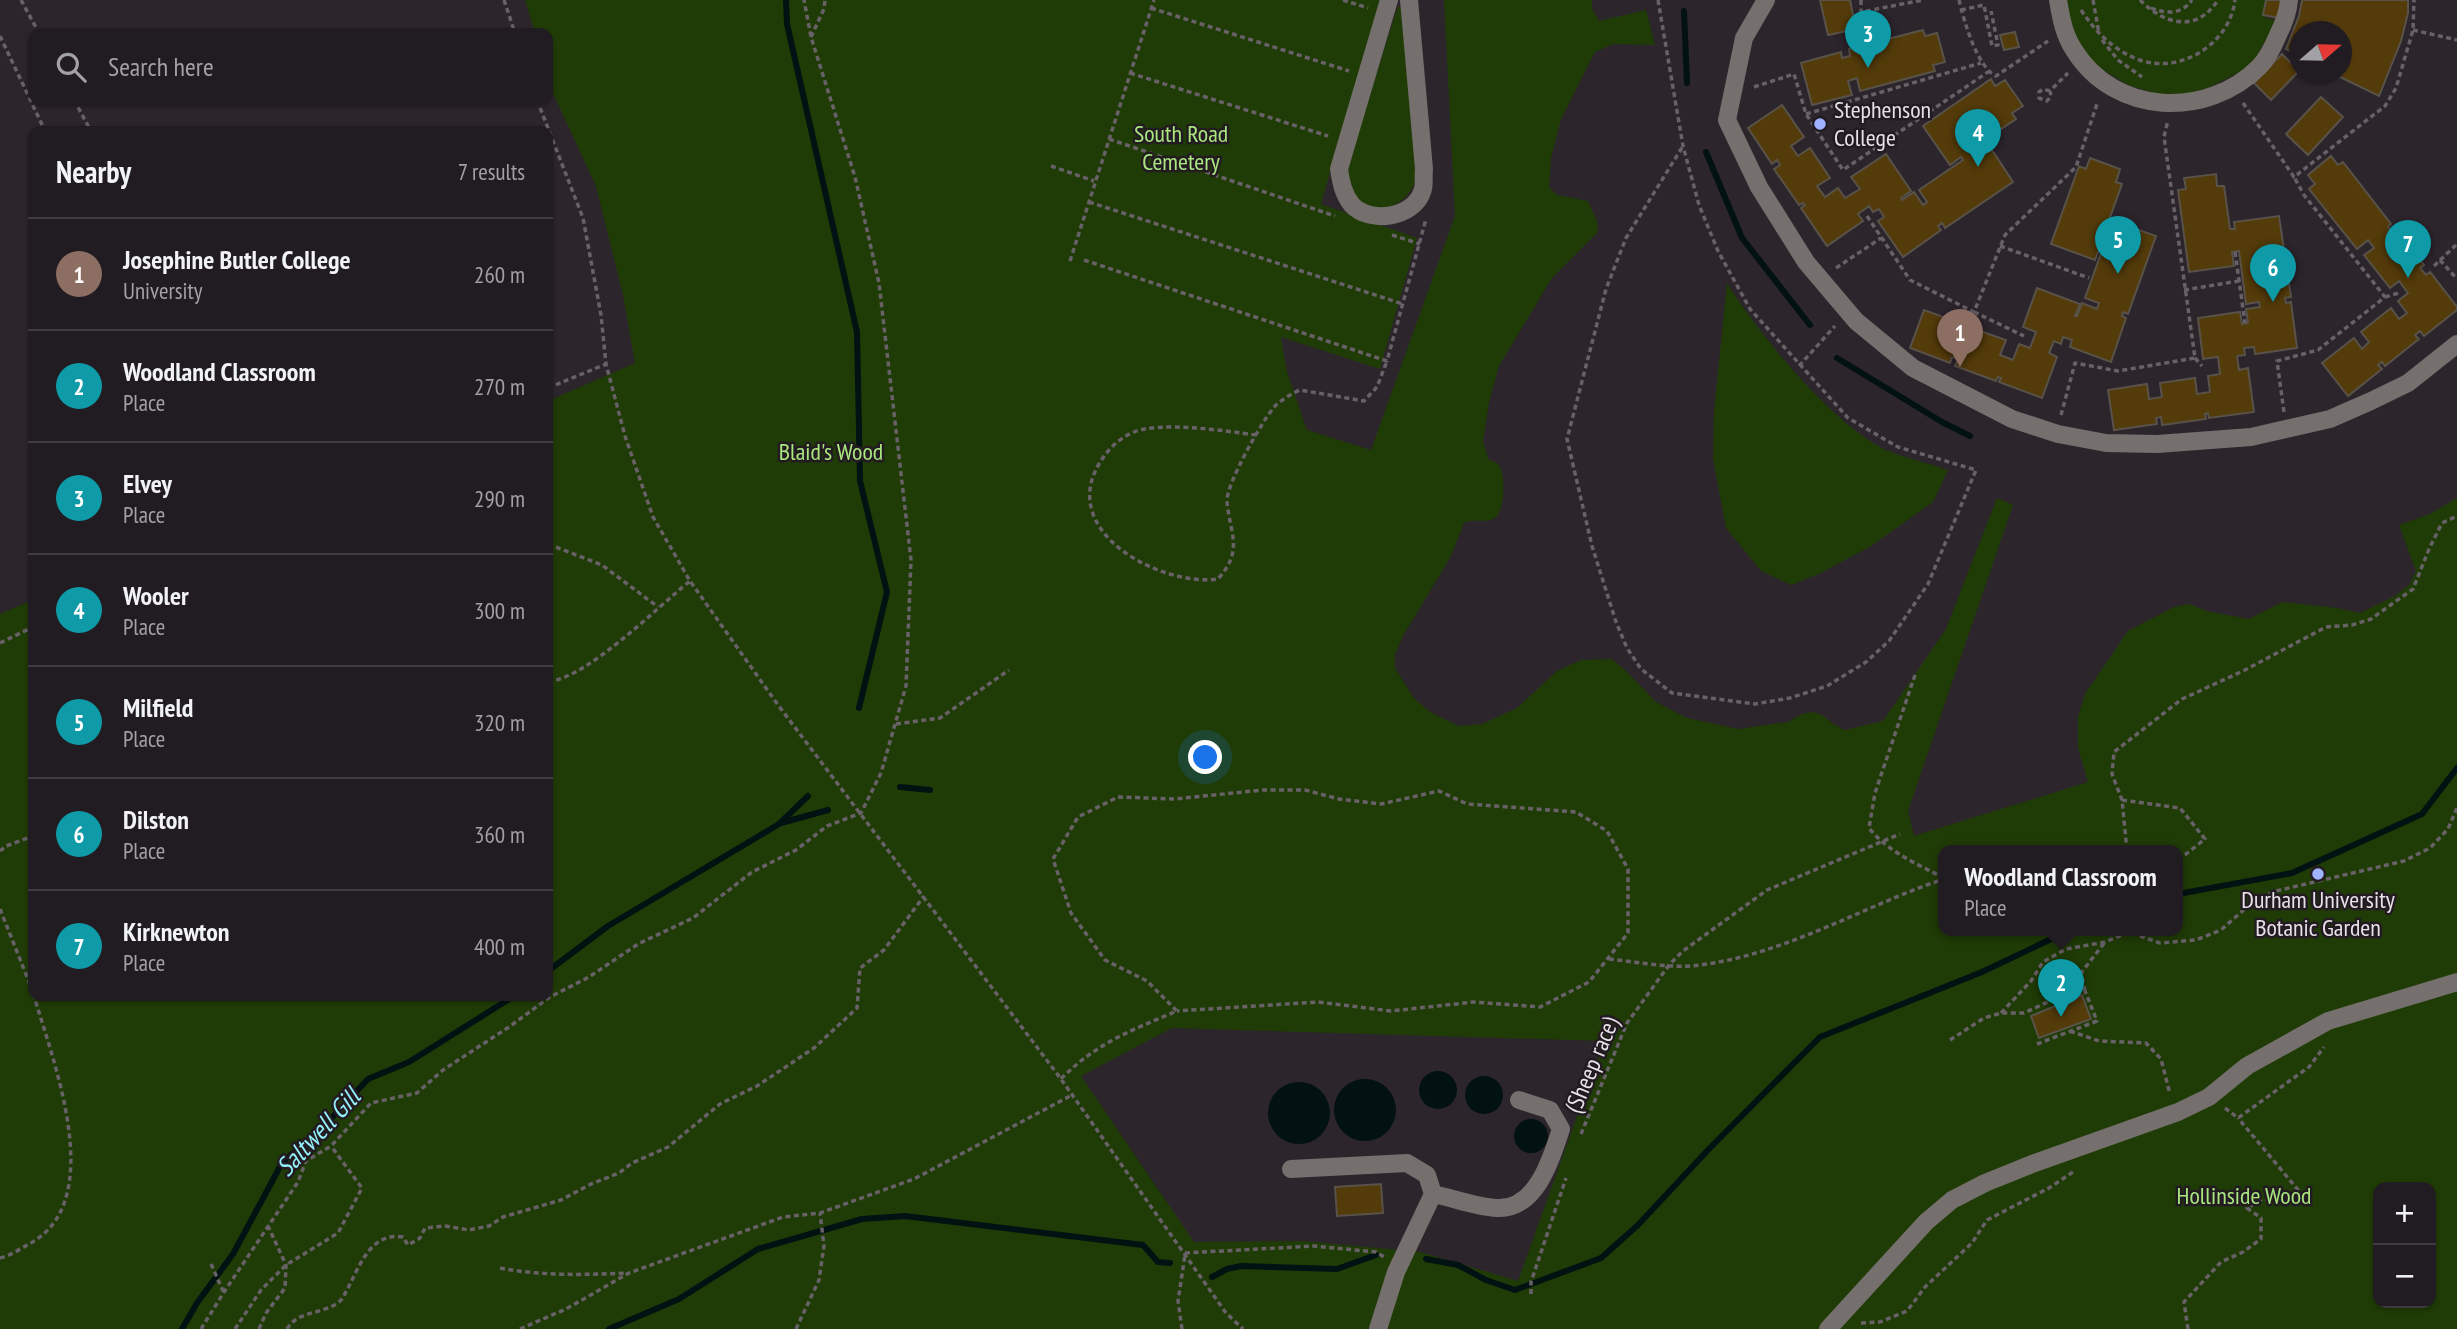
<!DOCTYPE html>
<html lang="en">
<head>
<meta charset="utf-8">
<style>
	body { margin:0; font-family:"PT Sans Narrow",sans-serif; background:#2d292e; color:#f1f3f6 }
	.controls { position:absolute; right:21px; bottom:21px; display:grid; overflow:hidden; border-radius:14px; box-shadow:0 2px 5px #0004 }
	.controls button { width:63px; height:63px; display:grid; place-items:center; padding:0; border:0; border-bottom:2px solid #3e3a3f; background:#211c21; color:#f1f3f6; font:35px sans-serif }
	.compass { position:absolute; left:2289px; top:21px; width:63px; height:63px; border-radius:50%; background:#211c21; box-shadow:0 2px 5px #0004; rotate:70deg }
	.you { position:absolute; left:1206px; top:758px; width:24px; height:24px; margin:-18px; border:5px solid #fff; border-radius:50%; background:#1a73e8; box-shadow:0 0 0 10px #1a73e833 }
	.badge { display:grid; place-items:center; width:46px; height:46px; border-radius:50%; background:#1a73e8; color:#fff; font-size:23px; font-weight:700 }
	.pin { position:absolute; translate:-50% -58px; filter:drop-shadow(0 2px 4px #0008) }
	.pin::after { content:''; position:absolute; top:37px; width:24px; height:21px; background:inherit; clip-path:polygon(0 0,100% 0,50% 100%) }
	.popup { position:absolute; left:1938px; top:845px; width:245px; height:91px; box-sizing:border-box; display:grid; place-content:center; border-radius:14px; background:#211c21; filter:drop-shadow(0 2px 5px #0005); font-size:23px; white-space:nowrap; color:#a2a1a5 }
	.popup b { font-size:26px; color:#f1f3f6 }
	.popup::after { content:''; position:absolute; left:50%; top:100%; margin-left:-14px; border:14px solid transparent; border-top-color:#211c21 }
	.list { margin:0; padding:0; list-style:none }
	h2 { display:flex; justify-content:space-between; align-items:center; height:91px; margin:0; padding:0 28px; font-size:30px }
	h2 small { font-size:23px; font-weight:400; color:#a2a1a5 }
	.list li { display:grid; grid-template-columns:46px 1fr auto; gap:21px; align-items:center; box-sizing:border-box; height:112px; padding:0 28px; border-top:2px solid #3e3a3f }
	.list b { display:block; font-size:26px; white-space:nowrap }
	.list p { margin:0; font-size:23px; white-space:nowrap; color:#a2a1a5 }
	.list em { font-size:23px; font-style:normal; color:#a2a1a5 }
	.icon { flex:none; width:38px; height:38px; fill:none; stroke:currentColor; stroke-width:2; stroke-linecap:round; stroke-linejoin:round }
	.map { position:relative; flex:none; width:2457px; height:1329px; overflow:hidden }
	.search { position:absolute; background:#211c21; box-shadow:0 2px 5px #0004; left:28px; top:28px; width:525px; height:77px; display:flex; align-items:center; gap:18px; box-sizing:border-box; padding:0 24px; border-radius:14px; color:#a2a1a5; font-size:26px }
	.panel { position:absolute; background:#211c21; box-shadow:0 2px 5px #0004; left:28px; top:126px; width:525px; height:875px; border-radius:14px }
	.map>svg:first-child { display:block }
	.green { fill:#203c06; fill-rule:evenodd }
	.water { fill:#021112 }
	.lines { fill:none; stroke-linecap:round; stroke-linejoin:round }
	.stream { stroke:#021112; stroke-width:6 }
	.building { fill:#543b0a; stroke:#585249; stroke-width:2 }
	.path { stroke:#686168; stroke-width:3.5; stroke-dasharray:5 3.5; stroke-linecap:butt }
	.minor { stroke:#756f6e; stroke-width:18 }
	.poi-dot { fill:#a0b3fd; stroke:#231b22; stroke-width:2.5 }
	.labels { text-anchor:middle; stroke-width:5; stroke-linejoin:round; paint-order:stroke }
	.poi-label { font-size:24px; fill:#e7e2e7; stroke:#231b22; text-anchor:start }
	.park-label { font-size:24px; fill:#a9e67e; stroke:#231b22 }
	.street-label { font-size:24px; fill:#e7e2e7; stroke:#231b22 }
	.water-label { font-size:26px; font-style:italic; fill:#93f0f8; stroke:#231b22 }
</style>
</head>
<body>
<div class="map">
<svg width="2457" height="1329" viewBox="0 0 2457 1329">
	<rect width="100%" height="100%" fill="#2c252c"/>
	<path class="green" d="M 525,0 L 1380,0 L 1321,204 L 1417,238 L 1380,369 L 1281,337 L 1287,372 L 1307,430 L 1371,450 L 1455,216 L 1444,0 L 1592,0 L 1592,8 L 1599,21 L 1646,10 L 1655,45 L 1613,44 L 1595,52 L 1561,119 L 1551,158 L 1549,187 L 1557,195 L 1588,201 L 1597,221 L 1598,232 L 1552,278 L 1499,366 L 1489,402 L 1483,441 L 1488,459 C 1491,461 1495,461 1498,464 C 1506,472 1505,509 1496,517 C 1487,524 1475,518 1464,523 L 1450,558 L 1403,636 L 1395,655 L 1395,668 L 1414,698 L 1430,712 L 1459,726 L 1482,724 L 1517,708 L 1557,671 L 1581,660 L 1612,659 L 1626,671 L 1656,702 L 1687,718 L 1738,729 L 1788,722 L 1802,714 L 1812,712 L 1822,715 L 1835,725 L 1845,730 L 1883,721 L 1946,629 L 1997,498 L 2013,505 L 1908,811 L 1914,836 L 2088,782 L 2078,748 L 2078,717 L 2085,694 L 2128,631 L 2174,607 L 2190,604 L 2206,611 L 2249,619 L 2283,602 L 2337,608 L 2360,613 L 2395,596 L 2409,585 L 2416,571 L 2399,525 L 2430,514 L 2457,498 L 2457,1329 L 0,1329 L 0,614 L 33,600 L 33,996 L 548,996 L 548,401 L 635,363 L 623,295 L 596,186 L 551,89 L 548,79 L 548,33 L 535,33 ZM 1944,851 L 2178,851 L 2178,931 L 1944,931 ZM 1172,1028 L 1604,1041 L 1518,1281 L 1420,1252 L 1303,1241 L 1194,1242 L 1081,1076 ZM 2378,1187 L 2431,1187 L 2431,1303 L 2378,1303 Z
		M 2064,0 L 2266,0 L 2265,18 L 2277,20 L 2251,66 L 2210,87 L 2181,96 L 2157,94 L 2128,85 L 2100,68 L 2080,48 Z
		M 1402,6 L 1416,179 C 1408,208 1368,222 1352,191 C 1348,185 1348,176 1347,168 L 1395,15 L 1398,7 Z
		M 1727,283 C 1758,333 1833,425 1886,450 C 1905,458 1928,463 1948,470 L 1933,502 L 1871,546 L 1821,573 L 1791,585 L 1761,571 L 1726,528 L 1713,459 L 1714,411 Z"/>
	<path class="water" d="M1419 1090a19 19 0 1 1 38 0a19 19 0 1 1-38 0Z
		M1465 1095a19 19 0 1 1 38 0a19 19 0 1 1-38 0Z
		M1334 1110a31 31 0 1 1 62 0a31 31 0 1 1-62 0Z
		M1268 1113a31 31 0 1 1 62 0a31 31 0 1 1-62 0Z
		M1514 1136a17 17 0 1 1 34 0a17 17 0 1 1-34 0Z"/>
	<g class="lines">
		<path class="stream" d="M 786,0 L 787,24 L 857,332 L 860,481 L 887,592 L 859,708
			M 1684,11 L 1687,83
			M 1706,152 L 1742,238 L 1810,325
			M 1837,358 L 1942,422 L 1970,436
			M 900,787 L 930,790
			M 781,823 L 828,810
			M 2178,894 L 2292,873 L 2422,814 L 2457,768
			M 548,971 L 608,926 L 779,824 L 808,796
			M 1426,1259 L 1458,1265 L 1486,1280 L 1515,1290 L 1601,1258 L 1638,1225 L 1707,1151 L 1820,1037 L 1982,972 L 2068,931
			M 1212,1277 L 1227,1269 L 1241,1266 L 1337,1269 L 1376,1255
			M 182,1329 L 197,1303 L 233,1254 L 282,1163 L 328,1122 L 368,1079 L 409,1062 L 514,996
			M 609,1329 L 679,1299 L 758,1249 L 862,1219 L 905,1216 L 1143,1245 L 1158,1262 L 1170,1263"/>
	</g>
	<path class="building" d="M 1820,0 L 1850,0 L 1856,29 L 1828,35 Z
		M 2266,0 L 2282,0 L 2279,18 L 2263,15 Z
		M 2302,0 L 2408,0 L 2408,13 L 2401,41 L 2379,96 L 2334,74 L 2342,74 L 2342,32 L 2300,32 L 2300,56 L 2286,49 L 2299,16 Z
		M 1923,30 L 1925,36 L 1937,33 L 1945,62 L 1933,65 L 1935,71 L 1860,91 L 1857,78 L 1848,81 L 1852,95 L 1812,105 L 1801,63 L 1841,52 L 1842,58 L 1850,56 L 1849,49 Z
		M 2015,32 L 2019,47 L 2004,50 L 2000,35 Z
		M 2282,54 L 2299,71 L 2271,100 L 2254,83 Z
		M 1991,79 L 1995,86 L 2005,80 L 2023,106 L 2012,113 L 2016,119 L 1979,144 L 1982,148 L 1988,144 L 2013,182 L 1945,228 L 1942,223 L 1938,226 L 1941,230 L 1903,257 L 1878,221 L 1884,217 L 1879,209 L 1873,212 L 1869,206 L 1858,214 L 1863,221 L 1827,246 L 1801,208 L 1805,205 L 1803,203 L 1799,205 L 1774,169 L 1780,165 L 1777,160 L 1772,164 L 1748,128 L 1782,105 L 1804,137 L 1791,146 L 1798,156 L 1810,148 L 1830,178 L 1817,186 L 1825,197 L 1838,188 L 1845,198 L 1860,189 L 1851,177 L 1886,154 L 1911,191 L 1901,198 L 1902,200 L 1914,192 L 1923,205 L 1927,202 L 1919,190 L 1963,160 L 1961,157 L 1950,165 L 1923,126 Z
		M 2321,97 L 2343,117 L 2308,155 L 2286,134 Z
		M 2331,156 L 2338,165 L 2343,162 L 2391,224 L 2388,227 L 2391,231 L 2395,227 L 2424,265 L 2420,268 L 2426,275 L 2430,272 L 2457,307 L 2457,310 L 2424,336 L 2420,331 L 2415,335 L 2419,339 L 2385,366 L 2382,362 L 2378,365 L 2382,369 L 2348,396 L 2322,363 L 2354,338 L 2362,349 L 2369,342 L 2361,332 L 2391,308 L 2399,319 L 2407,313 L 2398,301 L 2408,293 L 2399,281 L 2390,288 L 2364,255 L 2374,248 L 2368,240 L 2357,249 L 2309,189 L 2315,184 L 2308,175 Z
		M 2090,158 L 2120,169 L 2116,182 L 2122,184 L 2107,226 L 2112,227 L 2114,221 L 2156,236 L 2128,314 L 2123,312 L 2122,316 L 2126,318 L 2111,362 L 2070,347 L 2072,340 L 2063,337 L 2061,344 L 2054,341 L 2049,353 L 2057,357 L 2042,398 L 1999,382 L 2001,378 L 1998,377 L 1996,381 L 1955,366 L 1958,359 L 1952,357 L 1950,363 L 1910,348 L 1924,310 L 1960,323 L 1955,337 L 1968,342 L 1972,328 L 2006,340 L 2000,355 L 2013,360 L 2019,344 L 2030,348 L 2036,332 L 2023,327 L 2037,288 L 2080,304 L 2075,316 L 2077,316 L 2082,303 L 2097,309 L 2099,303 L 2085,298 L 2103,248 L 2100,247 L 2095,260 L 2051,244 L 2079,166 L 2086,169 Z
		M 2216,174 L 2217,186 L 2224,186 L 2230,229 L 2235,229 L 2234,222 L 2279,216 L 2291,297 L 2285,298 L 2286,303 L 2291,302 L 2297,348 L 2255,354 L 2254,347 L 2244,348 L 2245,355 L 2237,356 L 2239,370 L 2248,368 L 2254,412 L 2209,418 L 2208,413 L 2205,414 L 2206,419 L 2162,425 L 2161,417 L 2156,418 L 2157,424 L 2114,430 L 2108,390 L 2147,384 L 2149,399 L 2162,397 L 2160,383 L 2195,378 L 2197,394 L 2210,392 L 2208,376 L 2220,374 L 2218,357 L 2203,359 L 2198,318 L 2240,312 L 2242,324 L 2248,323 L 2246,309 L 2260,307 L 2259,302 L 2246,304 L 2239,251 L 2232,252 L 2234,266 L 2189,272 L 2178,190 L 2186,189 L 2184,178 Z
		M 2082,995 L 2091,1019 L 2039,1038 L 2031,1016 Z
		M 1381,1184 L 1383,1213 L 1337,1216 L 1335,1187 Z"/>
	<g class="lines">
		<path class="path" d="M 21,0 L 39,33
			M 504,0 L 515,33
			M 1343,0 L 1368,8
			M 1658,0 L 1683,146 L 1699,205 L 1718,251 L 1750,309 L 1848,418 L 1898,447 L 1976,470 L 1928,584 L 1889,641 L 1866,662 L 1827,686 L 1790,698 L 1755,704 L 1672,693 L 1641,669 L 1627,648 L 1616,622 L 1592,546 L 1567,439 L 1606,289 L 1626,238 L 1683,146
			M 1861,0 L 1861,12 L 1923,0
			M 1959,0 C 1964,21 1977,67 1996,76 L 2048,41
			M 2093,0 L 2099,33
			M 2140,0 C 2164,24 2196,34 2218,0
			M 1151,8 L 1349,71
			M 2151,8 C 2166,14 2181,15 2192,0
			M 1961,10 L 1984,5 L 1992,46 L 1998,45 L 1991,11
			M 2081,10 C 2096,32 2112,49 2137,59 C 2179,76 2230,44 2235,0
			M 2413,30 L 2457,40
			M 0,36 L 45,131
			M 811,37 L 824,9 L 825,0
			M 2102,40 L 2118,60 L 2142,77
			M 1130,73 L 1328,136
			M 1754,87 L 1794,74 L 1806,114 L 1843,170 L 1988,72
			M 2050,91 L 2043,89 L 2039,92 L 2039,98 L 2047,101 L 2051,96 L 2050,91 L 2068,73
			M 74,100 L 91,131
			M 537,100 L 583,218 L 601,315 L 606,364 L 625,436 L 653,517 L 690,581 L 778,705 L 1061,1079 L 1226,1313 L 1243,1329
			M 2243,103 L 2294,177 L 2385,106 L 2396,88 L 2413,30 L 2414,0
			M 1806,114 L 1981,63
			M 1109,139 L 1335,216
			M 1051,166 L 1094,181
			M 1089,202 L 1403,304
			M 1867,216 L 1910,280 L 1974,312 L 2005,235 L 2076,167 L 2098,101
			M 1392,235 L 1420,244
			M 2000,246 L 2089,278
			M 2235,252 L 2245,323
			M 1084,260 L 1387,361 L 1426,219
			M 2440,260 L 2457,279
			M 1070,261 L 1154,0
			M 2434,266 L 2457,244
			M 1836,268 L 1881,238
			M 2184,290 L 2239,281
			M 2385,297 L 2399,293
			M 1974,312 L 2024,336
			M 2195,358 L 2202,366
			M 1799,366 L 1835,326
			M 548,388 L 606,364
			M 2284,412 L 2277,361 L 2318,350 L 2385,297 L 2304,195 L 2294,177
			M 2061,415 L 2075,363 L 2118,371 L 2195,358 L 2164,137 L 2168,120
			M 1256,435 C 1226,431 1161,421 1134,432 C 1119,438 1107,450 1099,464 C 1058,533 1162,587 1218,579 C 1244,550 1230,534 1227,502 C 1225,486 1264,417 1276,405 C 1283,399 1291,394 1300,390 L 1364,401 L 1377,387 L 1387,361
			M 548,544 L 602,565 L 658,607
			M 0,643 L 33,627
			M 1915,675 L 1875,793 L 1869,828 C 1888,852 1917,864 1944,878
			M 548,682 C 590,676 655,609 690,581
			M 896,724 L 940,718 L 1009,670
			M 2122,800 L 2180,808 L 2205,839 L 2186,854 L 2178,856
			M 0,851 L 6,846 L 33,836
			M 2127,851 L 2122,800 L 2112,774 L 2114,752 L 2182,699 L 2243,671 L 2326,627 L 2352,625 L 2371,619 L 2413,589 L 2429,549 L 2442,523 L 2457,516
			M 0,909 L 33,992
			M 1609,959 C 1638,962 1671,969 1700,965 C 1787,954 1863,906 1944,879
			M 2085,991 L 2081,973 L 2105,942
			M 2001,1013 L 2031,981 L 2043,962 L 2066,949 L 2105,942 L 2129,932 L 2160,943 L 2196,940 L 2221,930 L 2256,899 L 2276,891 L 2404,861 L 2430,848 L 2448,829 L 2457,808
			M 2070,1031 L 2099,1041 L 2146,1043 L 2161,1059 L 2170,1094
			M 1950,1040 L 1984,1018 L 2001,1013 L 2024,1013 L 2052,1000 L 2085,991 L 2097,1021 L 2037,1044
			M 1061,1079 C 1096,1043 1132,1030 1177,1011 L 1147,981 L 1105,960 L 1071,913 L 1053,859 L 1078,817 L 1118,797 L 1174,799 L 1263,790 L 1305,790 L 1339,799 L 1381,804 L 1439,791 L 1467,804 L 1576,812 L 1607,831 L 1628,869 L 1628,933 L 1589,982 L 1540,1007 L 1474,1002 L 1391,1011 L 1318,1002 L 1177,1011
			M 2225,1108 L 2238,1118 L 2309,1067 L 2324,1047
			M 1581,1134 L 1627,1023 L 1669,965 L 1683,951 L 1767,890 L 1900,834
			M 1185,1253 L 1314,1246 L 1376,1252 L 1384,1257
			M 0,1258 C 10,1256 20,1249 29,1244 C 109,1202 53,1061 34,996
			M 211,1264 L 223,1291
			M 500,1268 C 541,1276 585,1275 627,1273
			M 1531,1294 L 1531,1282 L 1566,1178
			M 1861,1323 L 1880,1322 L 1907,1311 L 1925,1287 L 1972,1243 L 1987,1220 L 2049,1188 L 2073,1172
			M 201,1329 L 224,1292 L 298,1182 L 306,1161 L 331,1146 L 371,1103 L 417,1093 L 443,1070 L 509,1027 L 550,997 L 589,977 L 638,944 L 693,918 L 752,872 L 796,850 L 827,826 L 861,813 L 881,773 L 906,686 L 911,560 L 879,283 L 855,177 L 811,37 L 804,0
			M 235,1329 L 261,1290 L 286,1265 L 338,1233 L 362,1188 L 331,1146
			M 259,1329 L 266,1313 L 285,1288 L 286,1265 L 268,1226
			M 287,1329 C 298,1310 322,1315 339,1302 C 343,1299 345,1293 348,1288 C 360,1265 371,1232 403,1237 L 408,1245 L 420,1238 L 425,1228 L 445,1226 L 469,1230 L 489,1226 L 503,1217 L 561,1200 L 591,1184 L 619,1173 L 632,1163 L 668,1147 L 720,1104 L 757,1086 L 814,1048 L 857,1008 L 860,968 L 884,950 L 924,896
			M 520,1329 L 566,1309 L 629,1273 L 783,1217 L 820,1213 L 914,1179 L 1072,1095
			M 796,1329 L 819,1280 L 824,1246 L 820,1213
			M 1182,1329 L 1178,1301 L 1185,1255
			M 2188,1329 L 2184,1302 L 2221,1262 L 2243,1252 L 2261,1239 L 2261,1218 L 2247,1208 L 2262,1199 L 2295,1202 L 2299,1191 L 2238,1118"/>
		<path class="minor" d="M 1389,0 L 1339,169 C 1341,182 1343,194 1352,205 C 1370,224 1413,218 1422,192 C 1425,186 1423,176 1424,169 L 1409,0
			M 1766,0 L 1744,38 L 1727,120 L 1759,187 L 1806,262 L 1856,321 L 1913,368 L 2012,419 L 2058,434 L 2106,443 L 2157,444 L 2251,437 L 2330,419 L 2371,401 L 2408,383 L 2457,344
			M 2058,0 C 2061,18 2064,35 2074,50 C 2115,116 2207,119 2259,67 C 2268,58 2273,47 2278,35 C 2284,23 2288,13 2289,0
			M 1291,1169 L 1407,1163 L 1427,1175 L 1433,1194
			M 1378,1329 L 1396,1272 L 1433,1194 C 1453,1198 1476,1207 1497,1208 C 1536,1210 1551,1160 1561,1129 L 1550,1110 L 1519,1100
			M 1828,1329 L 1926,1222 L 1952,1200 L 1985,1183 L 2032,1164 L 2178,1112 L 2209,1097 L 2247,1066 L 2328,1021 L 2457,982"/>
	</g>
	<g class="poi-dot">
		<circle cx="1820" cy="124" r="7"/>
		<circle cx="2318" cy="874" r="7"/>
	</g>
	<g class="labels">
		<g class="poi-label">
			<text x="1834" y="118">Stephenson<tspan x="1834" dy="28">College</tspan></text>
			<text x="2318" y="908" text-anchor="middle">Durham University<tspan x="2318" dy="28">Botanic Garden</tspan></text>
		</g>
		<g class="park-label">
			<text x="1181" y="142">South Road<tspan x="1181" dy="28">Cemetery</tspan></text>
			<text x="831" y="460">Blaid's Wood</text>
			<text x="2244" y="1204">Hollinside Wood</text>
		</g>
		<g class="street-label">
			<text transform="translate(1592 1065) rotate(-67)" y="8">(Sheep race)</text>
		</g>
		<g class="water-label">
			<text transform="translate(318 1132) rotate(-47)" y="9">Saltwell Gill</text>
		</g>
	</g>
</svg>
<div class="controls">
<button>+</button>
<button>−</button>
</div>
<svg class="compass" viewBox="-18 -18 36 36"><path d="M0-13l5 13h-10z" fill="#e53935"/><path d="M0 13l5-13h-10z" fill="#a2a1a5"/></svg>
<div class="you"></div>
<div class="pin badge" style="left:1960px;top:367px;background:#8d6e63">1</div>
<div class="pin badge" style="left:2061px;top:1017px;background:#0f9aa8">2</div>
<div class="popup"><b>Woodland Classroom</b>Place</div>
<div class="pin badge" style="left:1868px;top:68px;background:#0f9aa8">3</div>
<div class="pin badge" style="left:1978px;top:167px;background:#0f9aa8">4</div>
<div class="pin badge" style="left:2118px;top:274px;background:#0f9aa8">5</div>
<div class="pin badge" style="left:2273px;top:302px;background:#0f9aa8">6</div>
<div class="pin badge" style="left:2408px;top:278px;background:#0f9aa8">7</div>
<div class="search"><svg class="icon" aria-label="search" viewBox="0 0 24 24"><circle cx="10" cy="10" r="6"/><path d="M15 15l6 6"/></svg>Search here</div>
<section class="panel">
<h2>Nearby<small>7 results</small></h2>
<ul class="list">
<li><span class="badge" style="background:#8d6e63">1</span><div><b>Josephine Butler College</b><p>University</p></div><em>260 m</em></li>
<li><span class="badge" style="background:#0f9aa8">2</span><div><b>Woodland Classroom</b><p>Place</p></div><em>270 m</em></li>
<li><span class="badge" style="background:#0f9aa8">3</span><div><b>Elvey</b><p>Place</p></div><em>290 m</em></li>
<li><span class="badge" style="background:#0f9aa8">4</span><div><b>Wooler</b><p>Place</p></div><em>300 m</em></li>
<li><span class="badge" style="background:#0f9aa8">5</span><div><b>Milfield</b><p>Place</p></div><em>320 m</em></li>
<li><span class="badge" style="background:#0f9aa8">6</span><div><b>Dilston</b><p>Place</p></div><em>360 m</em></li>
<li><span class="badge" style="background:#0f9aa8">7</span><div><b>Kirknewton</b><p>Place</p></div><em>400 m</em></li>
</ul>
</section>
</div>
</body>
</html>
